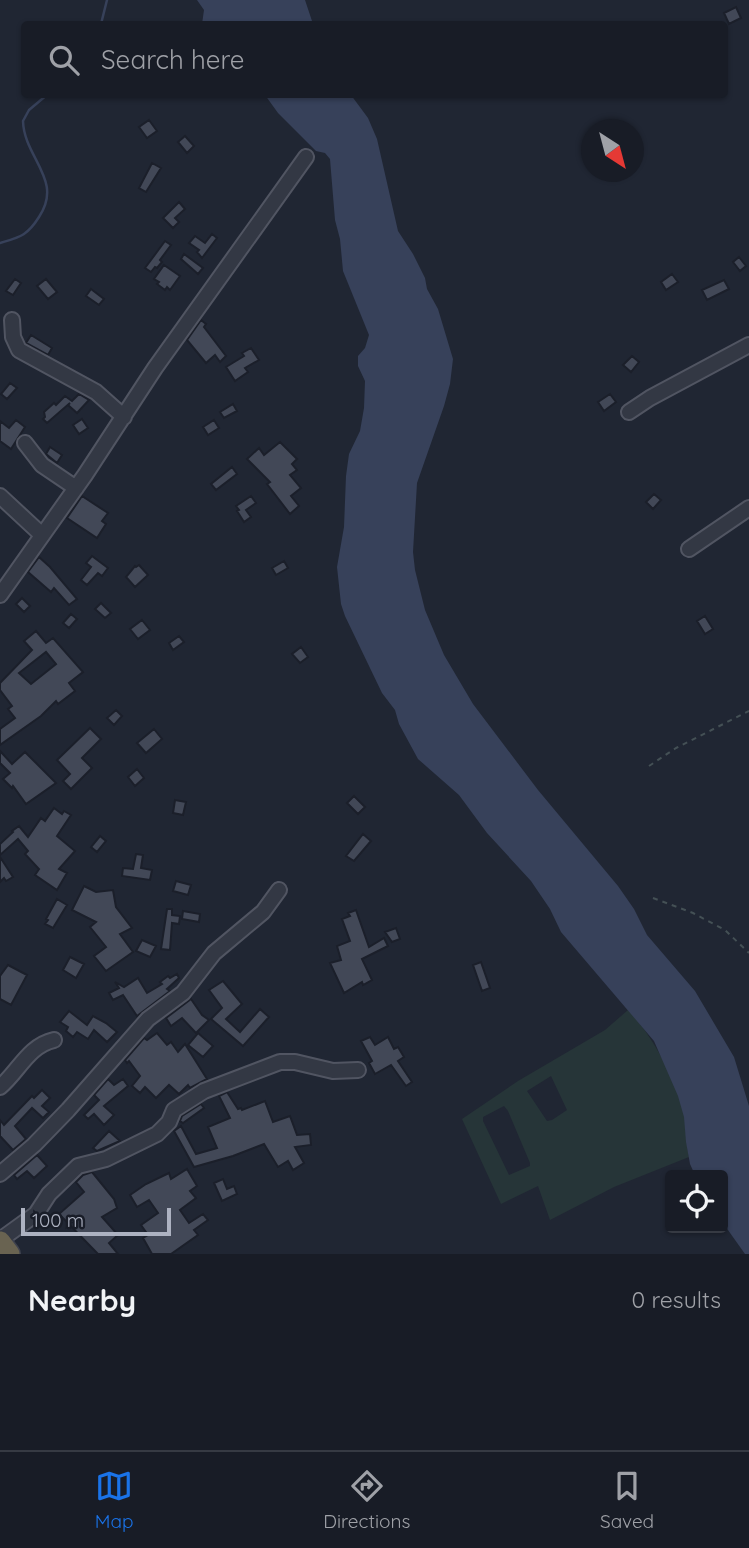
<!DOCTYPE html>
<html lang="en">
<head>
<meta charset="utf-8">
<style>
	body { margin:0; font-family:Quicksand,sans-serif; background:#21252e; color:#f1f3f6 }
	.controls { position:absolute; right:21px; bottom:21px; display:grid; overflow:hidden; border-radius:7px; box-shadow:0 2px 5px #0004 }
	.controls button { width:63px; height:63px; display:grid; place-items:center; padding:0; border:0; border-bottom:2px solid #363a43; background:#181c26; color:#f1f3f6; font:35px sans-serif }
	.compass { position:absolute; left:581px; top:119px; width:63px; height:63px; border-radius:50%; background:#181c26; box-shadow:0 2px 5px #0004; rotate:144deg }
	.scale { position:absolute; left:21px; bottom:18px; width:150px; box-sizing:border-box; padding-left:7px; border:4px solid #adb2c1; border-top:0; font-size:19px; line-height:24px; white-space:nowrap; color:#adb2c1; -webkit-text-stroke:5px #191d28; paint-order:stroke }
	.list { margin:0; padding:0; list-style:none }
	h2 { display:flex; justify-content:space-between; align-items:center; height:91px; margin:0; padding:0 28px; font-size:30px }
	h2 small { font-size:23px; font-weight:400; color:#9fa1a7 }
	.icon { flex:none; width:38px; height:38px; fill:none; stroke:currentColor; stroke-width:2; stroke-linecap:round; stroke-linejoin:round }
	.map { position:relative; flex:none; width:749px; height:1254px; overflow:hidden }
	.search { position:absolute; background:#181c26; box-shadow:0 2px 5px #0004; left:21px; right:21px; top:21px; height:77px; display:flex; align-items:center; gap:18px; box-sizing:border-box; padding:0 24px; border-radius:7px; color:#9fa1a7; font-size:26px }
	.sheet { height:196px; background:#181c26 }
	nav { display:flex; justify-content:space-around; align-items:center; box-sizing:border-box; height:98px; border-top:2px solid #363a43; background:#181c26; font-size:19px; color:#9fa1a7 }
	nav a { display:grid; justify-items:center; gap:4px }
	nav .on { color:#1a73e8 }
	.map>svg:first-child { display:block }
	.green { fill:#263538; fill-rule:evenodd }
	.water { fill:#37415a }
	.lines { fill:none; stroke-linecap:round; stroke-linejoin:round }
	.stream { stroke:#37415a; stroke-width:2.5 }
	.building { fill:#424857; stroke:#1b1f2a; stroke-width:2; fill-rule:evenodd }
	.minor-casing { stroke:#515562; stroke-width:18 }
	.highway-casing { stroke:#3e424e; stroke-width:24 }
	.path { stroke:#445055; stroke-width:2; stroke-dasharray:5 5; stroke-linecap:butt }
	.minor { stroke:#333844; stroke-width:14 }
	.highway { stroke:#696351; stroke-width:21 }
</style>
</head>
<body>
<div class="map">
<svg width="749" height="1254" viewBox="0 0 749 1254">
	<rect width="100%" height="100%" fill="#202633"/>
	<path class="green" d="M 628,1010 C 652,1035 679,1083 685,1118 C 686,1131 686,1144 689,1157 L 614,1187 L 550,1220 L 538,1186 L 501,1204 L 462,1119 L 518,1081 L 605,1030 ZM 551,1076 L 567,1110 L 552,1120 L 547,1121 L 527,1091 ZM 504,1106 L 508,1111 L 530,1163 L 530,1166 L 509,1175 L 483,1121 L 483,1117 Z"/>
	<path class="water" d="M 197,0 L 305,0 L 313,24 L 202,24 L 204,10 Z
		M 265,95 L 351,95 L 368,118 L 377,139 L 398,231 L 413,254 L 425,278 L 427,289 L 438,309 L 453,359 L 450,384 L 444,406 L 417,483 L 413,552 L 415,570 L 425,610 L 444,655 L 473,704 L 538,790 L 618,886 L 634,909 L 647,935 L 695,991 L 734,1057 L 749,1106 L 749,1254 L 745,1254 L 723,1223 L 723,1175 L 695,1175 L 690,1164 L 686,1142 L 684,1117 L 678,1096 L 654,1041 L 561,932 L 550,909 L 531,881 L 487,833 L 459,795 L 418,759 L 399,724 L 395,710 L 382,693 L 345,616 L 341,604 L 337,567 L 344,527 L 346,476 L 349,454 L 360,431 L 364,408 L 365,381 L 358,366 L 358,356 L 365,348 L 369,335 L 343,271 L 340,239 L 335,220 L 330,159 L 325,153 L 316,151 L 278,113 Z"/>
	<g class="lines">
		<path class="stream" d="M 101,24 L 107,0
			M 0,243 C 20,237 27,236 39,217 C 64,180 24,158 23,121 L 29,110 L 48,94"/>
	</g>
	<path class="building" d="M 736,7 L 741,18 L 729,24 L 724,13 Z
		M 149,120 L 157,131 L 147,138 L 139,127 Z
		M 185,136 L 194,146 L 187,153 L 178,142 Z
		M 152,163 L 161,168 L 146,192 L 139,188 Z
		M 179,202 L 185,209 L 175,218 L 179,222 L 173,228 L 163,218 Z
		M 212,234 L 217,238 L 202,258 L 197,252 L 199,250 L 189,243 L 195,236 L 205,243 Z
		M 165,241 L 171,245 L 160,260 L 162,262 L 157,268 L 155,267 L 151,272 L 145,268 Z
		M 184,254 L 203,268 L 198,274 L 181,259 Z
		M 739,257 L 746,266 L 740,271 L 733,262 Z
		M 164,265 L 180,276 L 170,290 L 167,287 L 165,290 L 157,284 L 159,282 L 154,279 Z
		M 672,274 L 678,282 L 666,290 L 661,282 Z
		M 15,279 L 21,283 L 13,295 L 6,291 Z
		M 46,279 L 57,292 L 48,299 L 37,286 Z
		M 724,280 L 729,289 L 707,300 L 702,290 Z
		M 91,289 L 104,299 L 99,305 L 86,296 Z
		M 201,320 L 206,324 L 204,327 L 226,356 L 220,362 L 215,355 L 206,363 L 187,340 Z
		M 31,335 L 52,348 L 48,355 L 26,343 Z
		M 251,348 L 259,360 L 245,368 L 248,372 L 235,381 L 226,367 L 244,356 L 242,353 Z
		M 632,356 L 639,362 L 631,372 L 623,365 Z
		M 10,383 L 17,388 L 7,399 L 1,394 Z
		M 79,394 L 89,400 L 77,413 L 68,405 L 70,403 L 47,423 L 43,419 L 45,417 L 44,412 L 54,403 L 56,405 L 65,396 L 72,401 Z
		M 610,394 L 616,402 L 604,411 L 598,402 Z
		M 233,404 L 237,411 L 224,418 L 220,412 Z
		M 82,419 L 88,428 L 79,434 L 73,425 Z
		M 16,420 L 25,427 L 11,449 L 0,441 L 0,421 L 9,428 Z
		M 214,420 L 219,428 L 208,435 L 203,427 Z
		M 280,442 L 297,459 L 292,464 L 297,470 L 290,475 L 301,488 L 291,496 L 299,506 L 290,514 L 267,484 L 270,482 L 247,459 L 259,448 L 264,455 Z
		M 50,447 L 62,455 L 57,463 L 46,454 Z
		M 232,467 L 237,474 L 216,490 L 211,484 Z
		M 654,494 L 661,500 L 653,509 L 646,502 Z
		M 82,496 L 108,513 L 102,521 L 106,524 L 97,538 L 67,518 Z
		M 251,496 L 256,503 L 246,510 L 251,517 L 244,522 L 237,511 L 239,510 L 236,506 Z
		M 92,556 L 108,568 L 102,576 L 98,573 L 87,585 L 81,580 L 91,567 L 86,563 Z
		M 39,557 L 50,567 L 77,599 L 69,605 L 54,588 L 51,592 L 28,572 Z
		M 284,561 L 288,568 L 276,575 L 272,568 Z
		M 139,565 L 148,575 L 135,587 L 126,577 L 135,566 L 136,567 Z
		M 22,598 L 30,606 L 24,612 L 16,604 Z
		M 101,603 L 111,613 L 105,618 L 95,609 Z
		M 71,614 L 77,619 L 69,628 L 63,623 Z
		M 705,616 L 713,629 L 705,634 L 697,621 Z
		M 142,620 L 150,630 L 138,639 L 130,629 Z
		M 36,631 L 46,643 L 53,638 L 83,672 L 69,683 L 75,691 L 58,704 L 56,701 L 41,716 L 0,745 L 0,729 L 15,718 L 8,709 L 12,706 L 0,690 L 0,683 L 32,650 L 24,641 ZM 46,652 L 56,664 L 31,684 L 19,673 Z
		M 179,636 L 184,642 L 173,650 L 169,643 Z
		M 301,647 L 308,657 L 300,663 L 292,654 Z
		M 116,710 L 122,716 L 114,725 L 107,718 Z
		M 90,728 L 101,739 L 82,758 L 92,768 L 71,789 L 63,781 L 70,774 L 57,760 Z
		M 154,729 L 162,739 L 146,753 L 137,743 Z
		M 0,751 L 12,764 L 25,752 L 56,783 L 26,804 L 13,786 L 12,788 L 3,779 L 10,773 L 0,763 Z
		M 137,769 L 144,778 L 135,786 L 128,777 Z
		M 354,796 L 365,807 L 358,814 L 347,803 Z
		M 175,800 L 186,802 L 183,815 L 173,813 Z
		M 54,808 L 62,814 L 64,811 L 71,815 L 57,836 L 75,851 L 59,869 L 67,873 L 57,890 L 35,875 L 39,869 L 25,854 L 28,851 L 18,839 L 0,855 L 0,844 L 13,832 L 12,831 L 19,826 L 28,837 L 41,818 L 45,821 Z
		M 363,834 L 371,841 L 354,861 L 346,856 Z
		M 100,836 L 106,841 L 97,852 L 91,847 Z
		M 136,854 L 143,855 L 141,868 L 152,870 L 150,880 L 122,876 L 123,868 L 133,869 Z
		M 0,857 L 13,877 L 6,881 L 4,878 L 0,882 Z
		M 176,881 L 191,885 L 188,895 L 173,891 Z
		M 84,886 L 96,892 L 113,890 L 116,907 L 132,928 L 120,934 L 133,952 L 106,971 L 94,956 L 106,947 L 90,927 L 96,922 L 72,910 Z
		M 57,899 L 67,905 L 53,928 L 45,924 L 48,920 L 46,919 Z
		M 167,909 L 172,909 L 172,915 L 180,916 L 179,924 L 172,923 L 170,950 L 161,949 Z
		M 356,910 L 369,947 L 384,938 L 388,946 L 362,959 L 372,980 L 363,985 L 362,982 L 344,993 L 330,963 L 341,960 L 337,946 L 350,941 L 342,919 L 350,916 L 348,913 Z
		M 183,911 L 200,914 L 199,922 L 182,919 Z
		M 396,928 L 400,939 L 392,942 L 385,932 Z
		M 142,940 L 156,946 L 150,957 L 136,951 Z
		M 70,957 L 84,964 L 76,978 L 63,970 Z
		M 481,962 L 490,988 L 482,991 L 473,965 Z
		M 8,965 L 27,975 L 11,1005 L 0,999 L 0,976 Z
		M 177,974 L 179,978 L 167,989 L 170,991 L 137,1016 L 123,995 L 113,1000 L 109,993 L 119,988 L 115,982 L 124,987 L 138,978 L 147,993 L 162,984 L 160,982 L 168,976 L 170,978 Z
		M 223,981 L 242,1004 L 226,1019 L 240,1032 L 260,1009 L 269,1017 L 243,1046 L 211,1019 L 222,1008 L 209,990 Z
		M 191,999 L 202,1015 L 209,1020 L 196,1033 L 182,1018 L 171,1026 L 166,1018 Z
		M 69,1011 L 87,1025 L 93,1016 L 106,1023 L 117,1032 L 107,1042 L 94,1030 L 88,1039 L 77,1032 L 73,1037 L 66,1031 L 68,1027 L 60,1022 Z
		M 157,1033 L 167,1045 L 171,1042 L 178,1052 L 185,1044 L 207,1079 L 190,1088 L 188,1085 L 179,1094 L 169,1085 L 156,1098 L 145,1087 L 140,1093 L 132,1086 L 140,1076 L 129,1061 L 127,1063 L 125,1060 L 144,1038 L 147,1040 Z
		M 198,1033 L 213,1046 L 203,1057 L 188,1045 Z
		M 370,1037 L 375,1045 L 388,1037 L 394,1049 L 398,1047 L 404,1057 L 398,1061 L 412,1082 L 406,1086 L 391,1065 L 375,1074 L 369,1063 L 372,1061 L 361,1041 Z
		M 108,1079 L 114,1085 L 123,1079 L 128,1086 L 104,1106 L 114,1115 L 104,1125 L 94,1114 L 88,1119 L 84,1115 L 99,1100 L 94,1095 Z
		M 42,1090 L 50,1098 L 42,1106 L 49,1112 L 43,1118 L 32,1108 L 15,1126 L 26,1139 L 13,1150 L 0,1136 L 0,1120 L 4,1125 L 32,1096 L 34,1098 Z
		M 227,1092 L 238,1109 L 241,1108 L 242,1110 L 265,1101 L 273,1122 L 290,1116 L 297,1135 L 310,1134 L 311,1145 L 295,1147 L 304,1163 L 293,1170 L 288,1161 L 278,1167 L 264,1144 L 233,1156 L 194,1167 L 174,1131 L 181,1126 L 196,1154 L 217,1148 L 208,1127 L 230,1118 L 219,1096 Z
		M 201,1104 L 204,1108 L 183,1123 L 180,1121 L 182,1116 Z
		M 109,1131 L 120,1141 L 97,1151 L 93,1148 Z
		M 37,1155 L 47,1166 L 34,1178 L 27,1171 L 17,1179 L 14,1175 Z
		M 187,1169 L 197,1186 L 190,1191 L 196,1198 L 180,1210 L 189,1223 L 203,1214 L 208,1220 L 194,1230 L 198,1235 L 171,1254 L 152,1254 L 143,1238 L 148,1235 L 141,1225 L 158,1213 L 149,1200 L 137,1207 L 130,1195 L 146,1184 L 169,1173 L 171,1179 Z
		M 92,1172 L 114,1199 L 117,1208 L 102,1217 L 118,1235 L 109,1243 L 118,1254 L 98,1254 L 59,1214 L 84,1192 L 76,1182 L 83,1175 Z
		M 223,1179 L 227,1189 L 234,1186 L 237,1194 L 222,1201 L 214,1183 Z"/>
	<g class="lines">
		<g class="minor-casing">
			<path id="minor" d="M 12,320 L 13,337 L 19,350 L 96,392 L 124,417
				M 629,412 L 650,398 L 749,345
				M 25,443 L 42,465 L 76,488
				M 0,496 L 42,535
				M 689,549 L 749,508
				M 0,595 L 85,475 L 155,368 L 306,157
				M 0,1087 C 19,1071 28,1046 54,1040
				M 0,1174 L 34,1145 L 68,1110 L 148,1019 L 183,993 L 214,953 L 263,912 L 279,890
				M 0,1240 L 36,1214 L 49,1194 L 78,1166 L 106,1159 L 157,1134 L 169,1122 L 174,1110 L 204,1091 L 280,1062 L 295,1062 L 333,1071 L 358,1070"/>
		</g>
		<g class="highway-casing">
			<path id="highway" d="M 0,1242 L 9,1254"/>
		</g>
		<path class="path" d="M 649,766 L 676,748 L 749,711
			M 653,898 L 693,913 L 725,930 L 749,953"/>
		<use href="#minor" class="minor"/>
		<use href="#highway" class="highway"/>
	</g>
</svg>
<div class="controls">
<button><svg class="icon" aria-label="locate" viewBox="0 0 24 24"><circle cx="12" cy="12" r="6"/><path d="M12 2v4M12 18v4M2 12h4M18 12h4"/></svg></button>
</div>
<svg class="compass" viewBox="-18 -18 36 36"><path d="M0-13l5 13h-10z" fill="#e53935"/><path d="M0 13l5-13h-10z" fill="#9fa1a7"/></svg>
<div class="scale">100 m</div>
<div class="search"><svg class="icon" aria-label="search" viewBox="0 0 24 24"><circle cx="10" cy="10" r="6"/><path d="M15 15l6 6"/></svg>Search here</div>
</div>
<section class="sheet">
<h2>Nearby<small>0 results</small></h2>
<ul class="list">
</ul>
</section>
<nav>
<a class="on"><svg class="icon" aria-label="map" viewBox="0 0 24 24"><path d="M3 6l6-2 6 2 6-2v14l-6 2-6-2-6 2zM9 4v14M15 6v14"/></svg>Map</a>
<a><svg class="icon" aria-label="directions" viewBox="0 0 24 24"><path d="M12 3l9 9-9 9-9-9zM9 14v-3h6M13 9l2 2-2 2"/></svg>Directions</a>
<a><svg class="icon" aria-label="saved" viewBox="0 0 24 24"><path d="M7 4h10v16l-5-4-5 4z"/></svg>Saved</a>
</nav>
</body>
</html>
